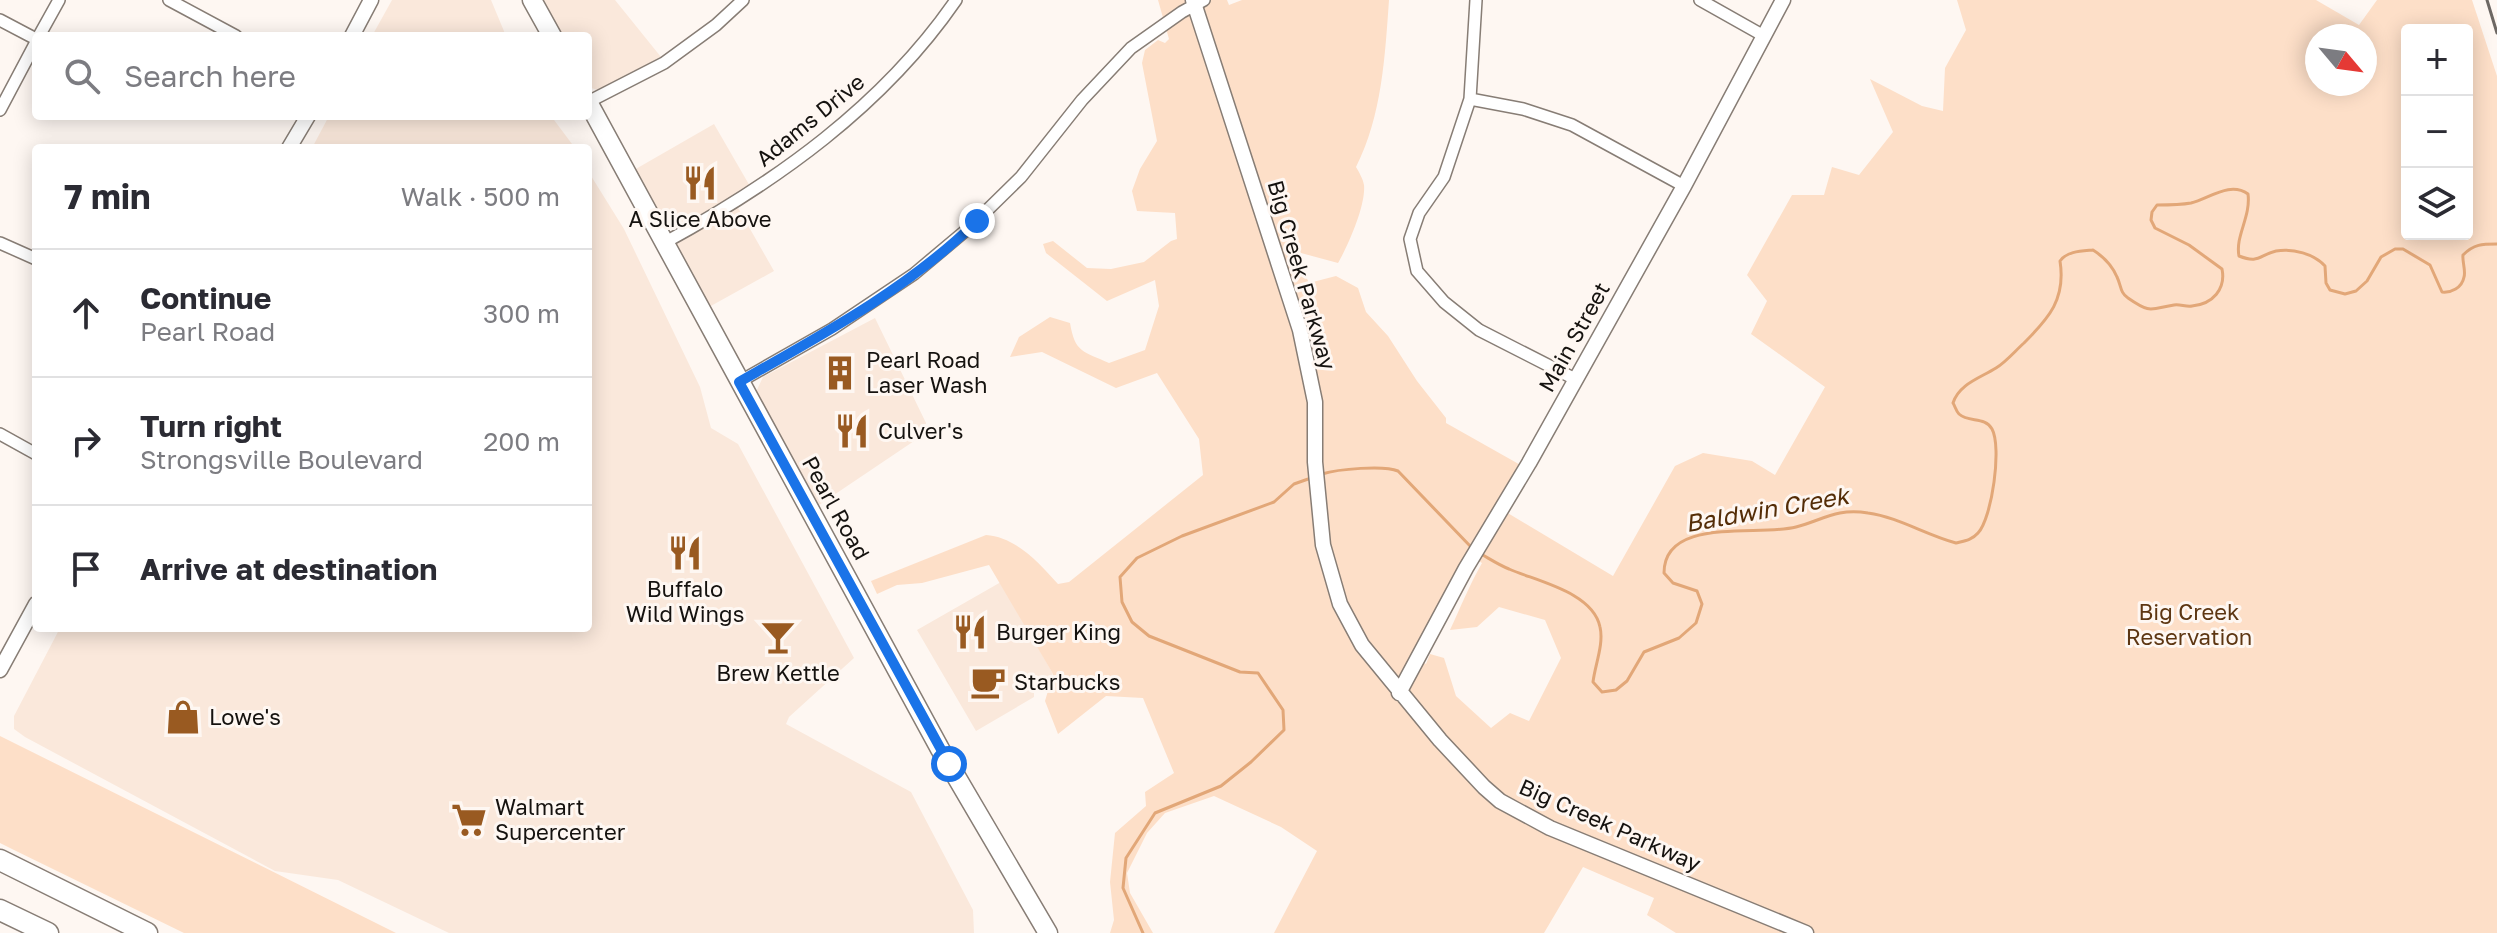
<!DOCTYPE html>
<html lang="en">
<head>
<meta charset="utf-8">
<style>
	body { margin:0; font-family:"Golos Text",sans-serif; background:#f7f7f7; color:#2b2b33 }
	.controls { position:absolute; right:24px; top:24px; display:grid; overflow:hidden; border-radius:8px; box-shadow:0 4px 20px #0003 }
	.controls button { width:72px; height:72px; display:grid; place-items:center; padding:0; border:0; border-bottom:2px solid #e1e1e2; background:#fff; color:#2b2b33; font:40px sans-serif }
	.compass { position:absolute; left:2305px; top:24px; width:72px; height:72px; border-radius:50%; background:#fff; box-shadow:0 4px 20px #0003; rotate:119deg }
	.stop { position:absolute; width:24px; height:24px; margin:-18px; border:6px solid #1a73e8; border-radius:50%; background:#fff }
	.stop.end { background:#1a73e8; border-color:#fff; box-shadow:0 2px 8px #0008 }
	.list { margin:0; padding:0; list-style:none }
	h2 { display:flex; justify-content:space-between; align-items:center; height:104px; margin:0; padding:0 32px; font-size:34px }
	h2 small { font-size:26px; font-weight:400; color:#7c7c81 }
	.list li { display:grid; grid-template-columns:52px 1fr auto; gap:24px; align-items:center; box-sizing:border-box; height:128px; padding:0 32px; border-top:2px solid #e1e1e2 }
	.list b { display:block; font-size:30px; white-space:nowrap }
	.list p { margin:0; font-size:26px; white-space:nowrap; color:#7c7c81 }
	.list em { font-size:26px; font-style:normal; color:#7c7c81 }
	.icon { flex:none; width:44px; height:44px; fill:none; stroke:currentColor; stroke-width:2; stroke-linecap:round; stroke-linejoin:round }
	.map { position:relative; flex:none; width:2497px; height:933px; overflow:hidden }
	.search { position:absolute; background:#fff; box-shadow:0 4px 20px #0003; left:32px; top:32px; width:560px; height:88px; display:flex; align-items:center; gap:20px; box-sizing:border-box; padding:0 28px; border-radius:8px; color:#7c7c81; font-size:30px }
	.panel { position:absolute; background:#fff; box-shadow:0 4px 20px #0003; left:32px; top:144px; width:560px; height:488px; border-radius:8px }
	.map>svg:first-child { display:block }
	.built { fill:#fae8db }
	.green { fill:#fddfc8; fill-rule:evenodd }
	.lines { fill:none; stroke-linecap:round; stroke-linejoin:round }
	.stream { stroke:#e2a778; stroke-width:3 }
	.minor-casing { stroke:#877d75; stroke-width:14 }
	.tertiary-casing { stroke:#877d75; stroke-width:17 }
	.primary-casing { stroke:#877d75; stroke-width:21 }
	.motorway-casing { stroke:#877d75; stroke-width:23 }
	.minor { stroke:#fff; stroke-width:11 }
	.tertiary { stroke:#fff; stroke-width:14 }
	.primary { stroke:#fff; stroke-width:18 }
	.motorway { stroke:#fff; stroke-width:20 }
	.rail { stroke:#6d6864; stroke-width:3 }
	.route { stroke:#1a73e8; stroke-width:10 }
	.labels { text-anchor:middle; stroke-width:6; stroke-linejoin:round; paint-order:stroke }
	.street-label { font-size:22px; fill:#15120f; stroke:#fef7f2 }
	.poi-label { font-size:22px; fill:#15120f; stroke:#fef7f2; text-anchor:start }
	.park-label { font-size:22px; fill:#5d3612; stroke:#fef7f2 }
	.water-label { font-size:24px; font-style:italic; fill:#542d07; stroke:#fef7f2 }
</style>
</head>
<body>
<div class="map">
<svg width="2497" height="933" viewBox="0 0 2497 933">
	<rect width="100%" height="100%" fill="#fef7f2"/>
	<path class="built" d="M 392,0 L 491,0 L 506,36 L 372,36 Z
		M 540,0 L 615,0 L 661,57 L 611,86 L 601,91 L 588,87 L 588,36 L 559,36 Z
		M 329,116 L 551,116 L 575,148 L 312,148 Z
		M 714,124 L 751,188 L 681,227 L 667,227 L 659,216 L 634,170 Z
		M 588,171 L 624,229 L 700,387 L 711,428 L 738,444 L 854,658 L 789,717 L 786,724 L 911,792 L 973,910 L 974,933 L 449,933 L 338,880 L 275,871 L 25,737 L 14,729 L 14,716 L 60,628 L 588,628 Z
		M 737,206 L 774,271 L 709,307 L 676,249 L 677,243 L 684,236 Z
		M 875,318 L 926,423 L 923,435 L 819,505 L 756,392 L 763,377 Z
		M 1001,582 L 1053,674 L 1034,687 L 1034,697 L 976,731 L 917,630 Z"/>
	<path class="green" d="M 1158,0 L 1227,0 L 1229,5 L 1242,0 L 1389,0 C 1385,56 1382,116 1356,167 C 1359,172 1363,179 1364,185 C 1366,205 1348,246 1338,263 L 1301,253 L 1285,231 L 1309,283 L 1336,276 L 1358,288 L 1366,312 L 1388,336 L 1417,381 L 1446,418 L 1446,423 L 1524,467 L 1501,509 L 1613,576 L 1675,466 L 1703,453 L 1752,461 L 1775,475 L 1825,387 L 1751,334 L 1767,301 L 1747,275 L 1792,195 L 1824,195 L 1832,167 L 1859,175 L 1893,132 L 1870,79 L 1922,106 L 1943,111 L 1945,68 L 1966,30 L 1957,0 L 2316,0 L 2359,25 L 2377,0 L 2472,0 L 2497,76 L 2497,933 L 1676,933 L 1647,915 L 1654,898 L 1583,867 L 1544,933 L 1274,933 L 1317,851 L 1281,827 L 1214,796 L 1165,813 L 1147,833 L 1127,873 L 1130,893 L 1153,933 L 1110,933 L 1114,920 L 1110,882 L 1115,833 L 1146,806 L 1145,792 L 1174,773 L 1143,698 L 1106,696 L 1058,734 L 1045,701 L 1053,674 L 989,565 L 922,583 L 897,585 L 877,594 L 871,581 L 986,535 C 1016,537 1039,563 1058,584 L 1069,582 L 1203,475 L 1199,439 L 1157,373 L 1116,388 L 1042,352 L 1010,357 L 1019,337 L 1050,317 L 1070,323 C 1075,353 1083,351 1109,363 L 1145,350 L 1159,306 L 1155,280 L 1107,301 L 1046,253 L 1043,244 L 1053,241 L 1087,268 L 1111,269 L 1144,262 L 1171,241 L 1177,239 L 1175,213 L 1137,211 L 1132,191 L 1140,169 L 1157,141 L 1142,63 L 1145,50 L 1158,40 L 1165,43 L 1169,39 ZM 2407,30 L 2467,30 L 2467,234 L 2407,234 ZM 2317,36 L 2365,36 L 2365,84 L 2317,84 ZM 1474,558 L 1482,563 C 1469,586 1461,606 1450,630 L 1477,627 L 1499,607 L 1545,620 L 1561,658 L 1529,721 L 1510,713 L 1491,728 L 1456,696 L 1444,658 L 1430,654 L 1426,664 L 1418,660 Z
		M 0,736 L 396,933 L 184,933 L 14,850 L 0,843 Z"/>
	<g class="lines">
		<path class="stream" d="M 1322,474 C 1338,469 1384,465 1398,471 L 1472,548
			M 1481,554 C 1490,559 1499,565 1509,569 C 1536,581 1593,592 1600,627 C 1604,644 1595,665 1593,682 L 1602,692 L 1616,690 L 1627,681 L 1644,652 L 1679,638 L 1696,623 L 1702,604 L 1697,591 L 1673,583 L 1664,573 C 1664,516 1758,537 1796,527 C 1823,520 1836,508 1868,513 C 1898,517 1926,535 1956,543 C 1964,541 1972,540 1978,533 C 1992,518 2002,447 1992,429 C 1985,416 1969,423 1959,414 C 1956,411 1955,406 1953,403 C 1959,384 1980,378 1996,368 C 2006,362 2015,351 2024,343 C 2049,318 2066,299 2060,261 C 2067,251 2082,251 2093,250 C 2104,257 2112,265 2117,277 C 2121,285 2120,293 2128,298 C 2151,314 2150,309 2174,305 C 2180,304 2186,307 2192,306 C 2213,304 2226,289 2222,269 L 2189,245 L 2155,228 L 2151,220 L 2152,212 L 2157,205 C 2168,205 2180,205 2191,203 C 2210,198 2230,181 2248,194 C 2251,217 2235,236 2239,256 C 2259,264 2259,255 2276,251 C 2293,248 2314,254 2325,266 L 2326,283 L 2330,290 L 2345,294 L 2356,291 L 2367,281 L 2381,257 L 2395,249 L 2403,249 L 2430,265 L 2442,292 C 2451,293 2462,288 2464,277 C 2466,271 2462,261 2463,255 C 2474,244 2482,244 2497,244
			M 1143,933 L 1123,888 L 1126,858 L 1155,813 L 1221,786 L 1251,762 L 1284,730 L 1283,710 L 1258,673 L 1240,672 L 1149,636 L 1132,622 L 1122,602 L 1120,577 L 1137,558 L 1182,536 L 1274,502 L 1294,484 L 1311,478"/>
		<g class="minor-casing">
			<path id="minor" d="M 169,0 L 236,36
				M 1476,0 L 1470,99 L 1444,177 L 1419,213 L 1410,239 L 1417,271 L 1444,302 L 1479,330 L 1575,379
				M 1700,0 L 1764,36
				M 0,20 L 36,39
				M 39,36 L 59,0
				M 1470,99 L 1523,109 L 1572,125 L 1684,186
				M 588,102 L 664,63 L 716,25 L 743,0
				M 0,110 L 36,42
				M 0,243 L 36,259
				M 664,243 C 776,182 883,106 956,0
				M 739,382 L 832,329 L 914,274 L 970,227 L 1021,177 L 1082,100 L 1131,48 L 1182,12 L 1204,0
				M 0,434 L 36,454"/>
		</g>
		<g class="tertiary-casing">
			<path id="tertiary" d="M 1193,0 L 1300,330 L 1315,402 L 1315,462 L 1323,545 L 1340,604 L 1362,645 L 1440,740 L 1484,787 L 1500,801 L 1550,828 L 1806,933
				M 352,36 L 371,0
				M 289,148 L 308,116
				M 0,670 L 36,604
				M 1399,693 L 1466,568 L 1529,463 L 1684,186 L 1783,0"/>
		</g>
		<g class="primary-casing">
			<path id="primary" d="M 532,0 L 552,36
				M 588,102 L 940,749 L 1048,933"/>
		</g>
		<g class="motorway-casing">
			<path id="motorway" d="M 0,860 L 147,933
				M 0,910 L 48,933"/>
		</g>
		<use href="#minor" class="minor"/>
		<use href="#tertiary" class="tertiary"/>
		<use href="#primary" class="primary"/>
		<use href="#motorway" class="motorway"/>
		<path class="rail" d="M 2487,0 L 2497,33"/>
	</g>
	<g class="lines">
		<path class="route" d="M 949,764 L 739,382 C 822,335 909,288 977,221"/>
	</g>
	<defs>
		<g id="restaurant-bare" transform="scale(2.76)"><path d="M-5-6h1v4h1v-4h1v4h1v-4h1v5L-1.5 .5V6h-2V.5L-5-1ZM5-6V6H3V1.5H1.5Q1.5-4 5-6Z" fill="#995a21" stroke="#fef7f2" stroke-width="2.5" paint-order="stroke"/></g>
		<g id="building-bare" transform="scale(2.76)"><path d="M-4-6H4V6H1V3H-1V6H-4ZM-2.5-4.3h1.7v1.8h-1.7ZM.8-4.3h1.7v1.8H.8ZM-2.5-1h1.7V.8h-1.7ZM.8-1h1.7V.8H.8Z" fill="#995a21" stroke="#fef7f2" stroke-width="2.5" paint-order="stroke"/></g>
		<g id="bar-bare" transform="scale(2.76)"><path d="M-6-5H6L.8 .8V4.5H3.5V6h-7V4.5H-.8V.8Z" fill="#995a21" stroke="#fef7f2" stroke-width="2.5" paint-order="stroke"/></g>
		<g id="cafe-bare" transform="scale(2.76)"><path d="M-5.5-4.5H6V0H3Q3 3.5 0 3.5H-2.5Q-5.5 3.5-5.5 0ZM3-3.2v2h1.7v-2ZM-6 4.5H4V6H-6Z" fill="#995a21" stroke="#fef7f2" stroke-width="2.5" paint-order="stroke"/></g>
		<g id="shop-bare" transform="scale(2.76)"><path d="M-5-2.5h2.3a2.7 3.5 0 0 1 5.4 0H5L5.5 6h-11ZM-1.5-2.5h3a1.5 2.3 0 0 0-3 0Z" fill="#995a21" stroke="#fef7f2" stroke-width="2.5" paint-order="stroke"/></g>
		<g id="supermarket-bare" transform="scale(2.76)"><path d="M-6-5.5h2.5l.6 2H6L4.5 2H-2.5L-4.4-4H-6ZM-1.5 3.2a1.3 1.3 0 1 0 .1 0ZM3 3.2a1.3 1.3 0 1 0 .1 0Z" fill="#995a21" stroke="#fef7f2" stroke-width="2.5" paint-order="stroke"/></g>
	</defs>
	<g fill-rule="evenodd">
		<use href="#restaurant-bare" x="700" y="183"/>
		<use href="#building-bare" x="840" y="373"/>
		<use href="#restaurant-bare" x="852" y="431"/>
		<use href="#restaurant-bare" x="685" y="553"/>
		<use href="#restaurant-bare" x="970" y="632"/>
		<use href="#bar-bare" x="778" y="637"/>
		<use href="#cafe-bare" x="988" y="682"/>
		<use href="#shop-bare" x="183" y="717"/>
		<use href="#supermarket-bare" x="469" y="820"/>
	</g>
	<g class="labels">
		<g class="street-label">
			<text transform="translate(810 120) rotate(-39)" y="8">Adams Drive</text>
			<text transform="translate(1302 275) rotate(74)" y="8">Big Creek Parkway</text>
			<text transform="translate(1574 337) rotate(-61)" y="8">Main Street</text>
			<text transform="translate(836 508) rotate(61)" y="8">Pearl Road</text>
			<text transform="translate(1610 825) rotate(24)" y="8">Big Creek Parkway</text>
		</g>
		<g class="poi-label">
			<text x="700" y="227" text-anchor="middle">A Slice Above</text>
			<text x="866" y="368">Pearl Road<tspan x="866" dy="25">Laser Wash</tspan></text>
			<text x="878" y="439">Culver's</text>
			<text x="685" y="597" text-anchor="middle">Buffalo<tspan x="685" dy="25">Wild Wings</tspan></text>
			<text x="996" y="640">Burger King</text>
			<text x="778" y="681" text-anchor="middle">Brew Kettle</text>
			<text x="1014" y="690">Starbucks</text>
			<text x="209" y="725">Lowe's</text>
			<text x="495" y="815">Walmart<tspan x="495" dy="25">Supercenter</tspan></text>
		</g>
		<g class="park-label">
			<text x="2189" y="620">Big Creek<tspan x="2189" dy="25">Reservation</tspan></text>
		</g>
		<g class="water-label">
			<text transform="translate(1767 510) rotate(-10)" y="8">Baldwin Creek</text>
		</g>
	</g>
</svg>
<div class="controls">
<button>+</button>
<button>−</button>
<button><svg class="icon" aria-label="layers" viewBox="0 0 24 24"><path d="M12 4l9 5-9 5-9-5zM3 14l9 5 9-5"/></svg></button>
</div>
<svg class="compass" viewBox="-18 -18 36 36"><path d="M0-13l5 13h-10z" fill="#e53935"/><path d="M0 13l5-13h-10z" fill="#7c7c81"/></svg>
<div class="stop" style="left:949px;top:764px"></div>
<div class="stop end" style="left:977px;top:221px"></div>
<div class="search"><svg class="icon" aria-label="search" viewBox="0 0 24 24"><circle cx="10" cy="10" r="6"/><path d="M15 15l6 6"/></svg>Search here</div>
<section class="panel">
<h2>7 min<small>Walk · 500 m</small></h2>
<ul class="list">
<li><svg class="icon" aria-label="ahead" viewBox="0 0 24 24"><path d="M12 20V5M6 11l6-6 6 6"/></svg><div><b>Continue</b><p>Pearl Road</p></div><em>300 m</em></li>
<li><svg class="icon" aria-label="right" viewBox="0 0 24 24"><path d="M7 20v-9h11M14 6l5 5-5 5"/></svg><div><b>Turn right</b><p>Strongsville Boulevard</p></div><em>200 m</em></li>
<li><svg class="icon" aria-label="arrive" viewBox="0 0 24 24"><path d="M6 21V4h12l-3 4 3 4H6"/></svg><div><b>Arrive at destination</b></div></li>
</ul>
</section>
</div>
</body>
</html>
